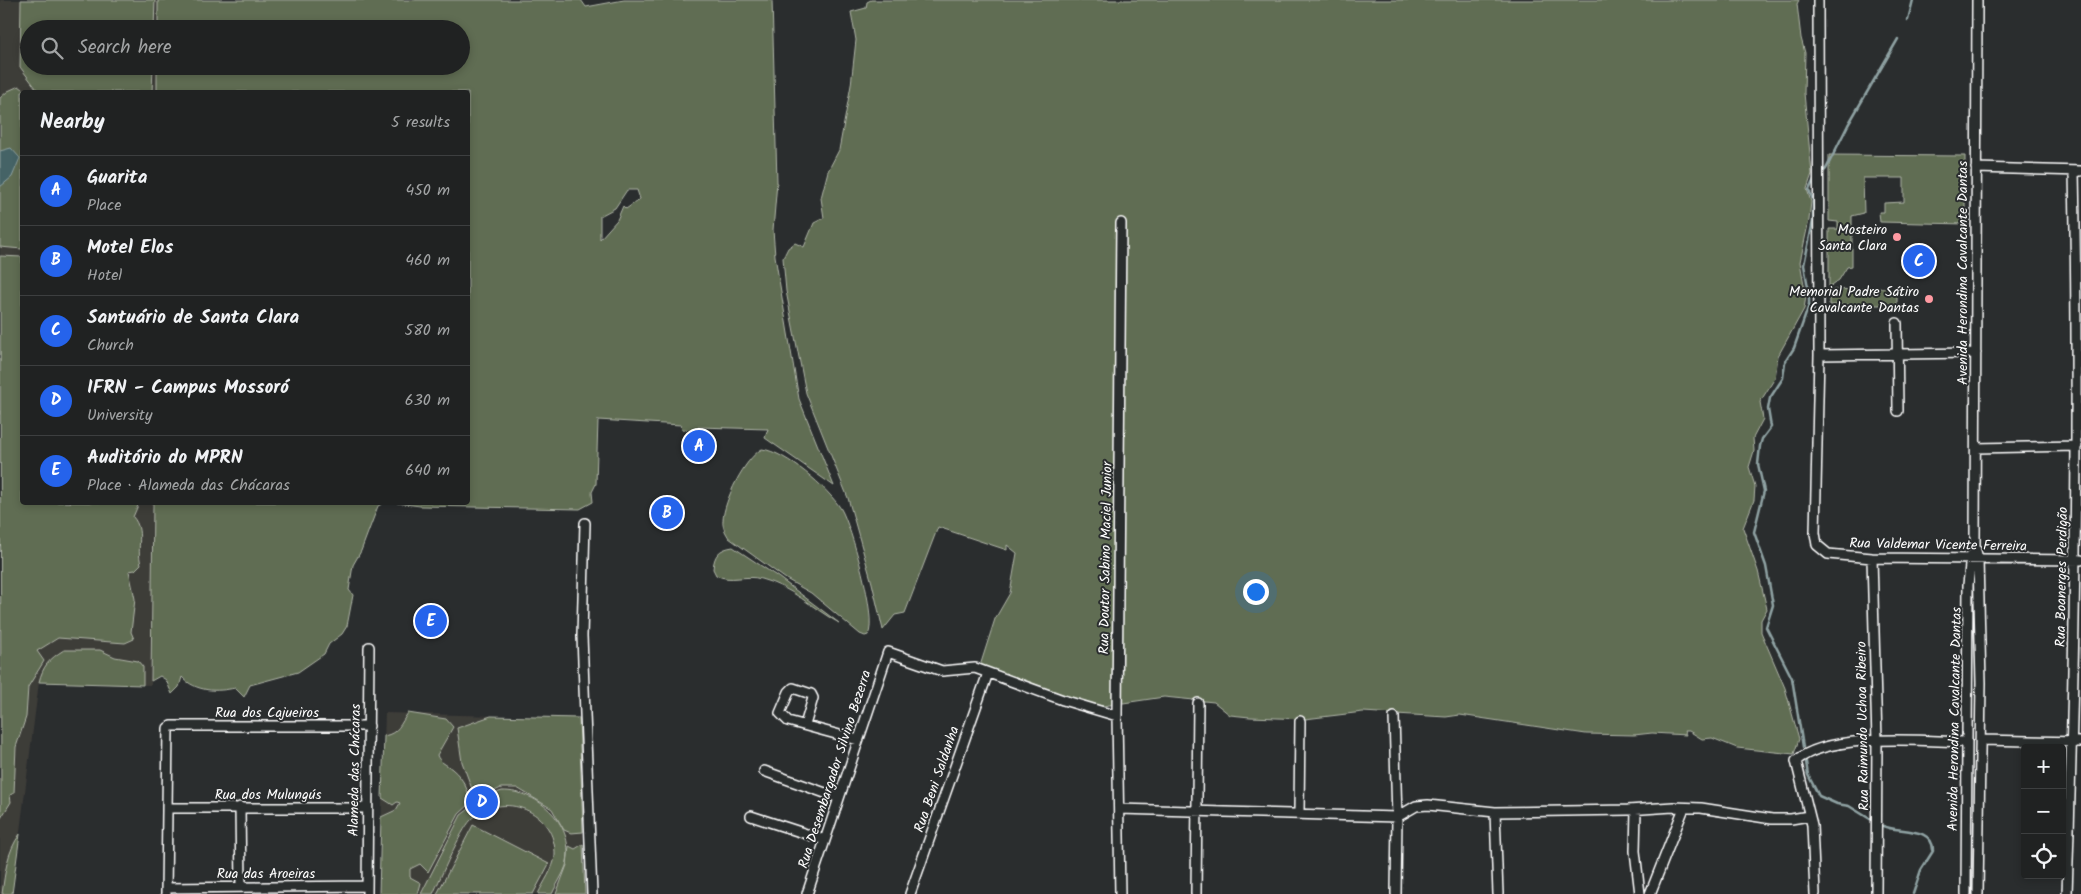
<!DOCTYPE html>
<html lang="en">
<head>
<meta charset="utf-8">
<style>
	body { margin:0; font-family:Kalam,sans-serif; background:#2d2f2f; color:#f1f3f6 }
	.controls { position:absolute; right:15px; bottom:15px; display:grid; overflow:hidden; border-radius:5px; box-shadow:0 2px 8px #0003 }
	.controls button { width:45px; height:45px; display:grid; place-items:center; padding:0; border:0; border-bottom:1px solid #3d3f40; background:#202222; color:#f1f3f6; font:25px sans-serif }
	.you { position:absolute; left:1255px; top:591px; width:18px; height:18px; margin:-12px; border:4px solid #fff; border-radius:50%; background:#1a73e8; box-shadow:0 0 0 8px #1a73e833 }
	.badge { display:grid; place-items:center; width:32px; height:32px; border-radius:50%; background:#2563eb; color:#fff; font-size:16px; font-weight:700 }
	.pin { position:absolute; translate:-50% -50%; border:2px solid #fff; box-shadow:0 1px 5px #0006 }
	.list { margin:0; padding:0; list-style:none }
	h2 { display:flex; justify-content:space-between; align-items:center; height:65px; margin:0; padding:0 20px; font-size:21px }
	h2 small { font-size:16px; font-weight:400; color:#a2a4a5 }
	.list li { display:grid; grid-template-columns:32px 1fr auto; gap:15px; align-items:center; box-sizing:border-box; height:70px; padding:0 20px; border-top:1px solid #3d3f40 }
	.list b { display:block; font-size:19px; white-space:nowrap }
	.list p { margin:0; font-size:16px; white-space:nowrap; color:#a2a4a5 }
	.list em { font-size:16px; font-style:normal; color:#a2a4a5 }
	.icon { flex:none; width:28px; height:28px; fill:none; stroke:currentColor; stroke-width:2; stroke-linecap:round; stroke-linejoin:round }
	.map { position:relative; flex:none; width:2081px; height:894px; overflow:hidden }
	.search { position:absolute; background:#202222; box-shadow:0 2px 8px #0003; left:20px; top:20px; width:450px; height:55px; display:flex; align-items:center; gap:12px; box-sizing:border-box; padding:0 18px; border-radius:28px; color:#a2a4a5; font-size:19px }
	.panel { position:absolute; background:#202222; box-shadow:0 2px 8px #0003; left:20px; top:90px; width:450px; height:415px; border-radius:5px }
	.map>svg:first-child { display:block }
	.built { fill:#3e3c39 }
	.green { fill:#616d53; stroke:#b0b6a9; fill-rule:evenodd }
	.water { fill:#456466; stroke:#8fa2a3 }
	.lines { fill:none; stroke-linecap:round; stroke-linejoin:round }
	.stream { stroke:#8fa2a3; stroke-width:2.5 }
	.street-casing { stroke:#fff; stroke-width:12 }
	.street { stroke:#2a2d2e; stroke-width:9 }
	.poi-dot { fill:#ff9aa2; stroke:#2a2d2e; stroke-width:2 }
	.labels { text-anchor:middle; stroke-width:4; stroke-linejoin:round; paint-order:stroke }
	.poi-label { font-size:14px; fill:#fff; stroke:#2a2d2e; text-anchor:end }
	.street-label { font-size:14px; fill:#fff; stroke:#2a2d2e }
</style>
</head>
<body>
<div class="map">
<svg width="2081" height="894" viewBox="0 0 2081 894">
	<rect width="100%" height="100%" fill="#2a2d2e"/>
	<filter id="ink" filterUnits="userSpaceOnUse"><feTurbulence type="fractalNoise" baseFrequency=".02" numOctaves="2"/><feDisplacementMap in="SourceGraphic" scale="10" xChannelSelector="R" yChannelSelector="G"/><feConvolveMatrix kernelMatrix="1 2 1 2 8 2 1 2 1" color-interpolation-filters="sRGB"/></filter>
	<g filter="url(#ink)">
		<path class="built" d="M 0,0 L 158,0 L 158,29 L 29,29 L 29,66 L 157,66 L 157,92 L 22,92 L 22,502 L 153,503 L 151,685 L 39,682 L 12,894 L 0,894 Z
			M 385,713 L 579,718 L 585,894 L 379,894 Z"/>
		<path class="green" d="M 21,0 L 155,0 L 154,29 L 29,29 L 29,66 L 153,66 L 152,92 L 39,92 L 20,67 Z
			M 158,0 L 581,0 L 586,7 L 624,0 L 772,0 L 777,182 L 773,230 L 775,256 L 799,399 L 834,486 L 765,438 L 768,429 L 698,427 L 697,430 L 682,429 L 681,425 L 598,420 L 596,484 L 592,492 L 593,502 L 580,509 L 420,506 L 397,503 L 468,502 L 468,92 L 157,92 L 157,66 L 461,66 L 461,29 L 158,29 ZM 627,190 L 637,190 L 640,199 L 626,209 L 623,206 L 617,220 L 600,239 L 600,216 L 615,208 Z
			M 871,0 L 1799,0 L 1797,4 L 1801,38 L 1805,53 L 1804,93 L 1812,174 L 1807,189 L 1811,202 L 1809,220 L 1800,262 L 1806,296 L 1804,309 L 1778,356 L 1775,378 L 1760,402 L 1763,419 L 1753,438 L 1754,451 L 1749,467 L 1755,486 L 1754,500 L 1743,528 L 1758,571 L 1767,609 L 1761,620 L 1761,632 L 1785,688 L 1799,739 L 1794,754 L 1737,748 L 1712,738 L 1702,739 L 1689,731 L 1684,731 L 1686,735 L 1652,733 L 1634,735 L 1586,734 L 1460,715 L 1446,717 L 1363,712 L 1305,719 L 1250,717 L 1230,715 L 1214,702 L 1164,697 L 1096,707 L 980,666 L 995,619 L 1010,593 L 1017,553 L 1007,545 L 1007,550 L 938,527 L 905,613 L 895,615 L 883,630 L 872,583 L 848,498 L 806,393 L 786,291 L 783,258 L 788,248 L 795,243 L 804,247 L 814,223 L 824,218 L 821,198 L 828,171 L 839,150 L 851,85 L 856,40 L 851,12 L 866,8 L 867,2 Z
			M 19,86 L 27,92 L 22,92 L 22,249 L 0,247 L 0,98 L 8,91 Z
			M 1829,155 L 1965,156 L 1965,224 L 1880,222 L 1879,212 L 1884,212 L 1884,203 L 1904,202 L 1904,178 L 1863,178 L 1864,213 L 1852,216 L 1852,266 L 1847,267 L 1839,280 L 1829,287 L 1829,229 L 1838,229 L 1838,222 L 1829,221 Z
			M 0,256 L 22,257 L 22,502 L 139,503 L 133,517 C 145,531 136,547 141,564 L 135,570 L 129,571 L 135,599 L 131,632 L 134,639 L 125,643 L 58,638 L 37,651 L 44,661 L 28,687 L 26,717 L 16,747 L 14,793 L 10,795 L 11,802 L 1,818 Z
			M 1886,288 L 1886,293 L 1897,293 L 1897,305 L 1829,305 L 1829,296 L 1833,296 L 1833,290 Z
			M 762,449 C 786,452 828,488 841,509 C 851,526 878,619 868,635 L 865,636 L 860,634 L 811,593 L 786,579 L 729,538 C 726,533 722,527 723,520 C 724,501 744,459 762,449 Z
			M 153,503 L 153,502 L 384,503 L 378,506 L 361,551 L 353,565 L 349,590 L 353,595 L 347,626 L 342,634 L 329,644 L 324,654 L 298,672 L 250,685 L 244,697 L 235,688 C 217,692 196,692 182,677 L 179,687 L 172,694 L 166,680 L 160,676 L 151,681 Z
			M 733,547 L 778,577 L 839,623 C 812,608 792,587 761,579 C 746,574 730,583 716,575 L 713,569 C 714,555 719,549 733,547 Z
			M 64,650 L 100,650 L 115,657 L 138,661 L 143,667 L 143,685 L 39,682 C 43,666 49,659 64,650 Z
			M 408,713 L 446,719 L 453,727 L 437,755 C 439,762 446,764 452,769 C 463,778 469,790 470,804 L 459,814 L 428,872 L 420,864 L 410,869 L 410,877 L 421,883 L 418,894 L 379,894 L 381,817 L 396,810 L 400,803 L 397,802 L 393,805 L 382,798 L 384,736 C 399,733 400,724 408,713 Z
			M 491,716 L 579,718 L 583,832 L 571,833 L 564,830 L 552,809 L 517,788 L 501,788 L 480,798 L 472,789 L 462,762 L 457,728 Z
			M 502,791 C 539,790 577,826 566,866 C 563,875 556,885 552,894 L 538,894 C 543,883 554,868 555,856 C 557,811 502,789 471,820 C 460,831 441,877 433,894 L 421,894 L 461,815 L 485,797 Z
			M 473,825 L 549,864 L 533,894 L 437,894 Z
			M 20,834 L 12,894 L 2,894 C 5,872 7,852 20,834 Z
			M 583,844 L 585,894 L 556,894 L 567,865 L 569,846 L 575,849 Z"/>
		<path class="water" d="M 11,148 L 20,158 L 12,177 L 0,187 L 0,151 Z"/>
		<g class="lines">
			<path class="stream" d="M 1908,20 L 1913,0
				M 1821,174 L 1826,169 L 1848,125 L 1898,39
				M 1803,747 L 1792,678 L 1766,627 L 1773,605 L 1766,566 L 1754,532 L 1764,491 L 1758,464 L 1760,446 L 1762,439 L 1771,427 L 1768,409 L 1770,398 L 1783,378 L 1785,362 L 1794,348 L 1809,305 L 1809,293 L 1804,265 L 1813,221 L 1813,200 L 1809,190 L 1815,177
				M 1806,762 L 1808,775 L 1819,796 L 1837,804 L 1849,806 L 1870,819
				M 1883,826 C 1898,833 1934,826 1933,851 L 1921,870 L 1913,894"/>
			<g class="street-casing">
				<path id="street" d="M 1818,0 L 1819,355 L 1815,533 L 1817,545 L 1828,554 L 1872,558 L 2081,560
					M 1977,0 L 1975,546 L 1978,559 L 1981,683 L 1978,894
					M 1976,168 L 2081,171
					M 1897,323 L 1898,411
					M 1819,355 L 1976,353
					M 1976,448 L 2077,446
					M 585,523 L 582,636 L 592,894
					M 1872,558 L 1877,741 L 1876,894
					M 1394,717 L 1397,817 L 1396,894
					M 805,725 L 813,698 L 811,694 L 793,688 L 789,692 L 780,713 L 788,721 L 858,740
					M 1981,740 L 2081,742
					M 764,771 L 839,798
					M 240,807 L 241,887
					M 168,808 L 367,808
					M 1119,809 L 1397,817 L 1416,806 L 1428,805 L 1495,812 L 1628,810 L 1673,807 L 1701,808 L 1772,819 L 1791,819 L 1809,816
					M 1636,810 L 1635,851 L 1640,894
					M 1495,812 L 1498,894
					M 1299,813 L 1300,721
					M 751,816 L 825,840
					M 166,888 L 367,886
					M 166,894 L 168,728 L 171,726 L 369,726
					M 367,894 L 369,647
					M 807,894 L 888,652 L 942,671 L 975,668 L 1063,700 L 1117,716
					M 910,894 L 988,673
					M 1120,894 L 1117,716 L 1121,223
					M 1196,894 L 1198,703
					M 1650,894 L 1684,808
					M 1815,894 L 1812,825 L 1796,761 C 1829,732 1923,741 1966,742
					M 1966,894 L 1968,585 L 1971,555
					M 2067,894 C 2075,653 2079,412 2074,171"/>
			</g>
			<use href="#street" class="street"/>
		</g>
	</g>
	<g class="poi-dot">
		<circle cx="1897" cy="237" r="5"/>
		<circle cx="1929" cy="299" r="5"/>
	</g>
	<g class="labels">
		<g class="poi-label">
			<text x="1887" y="234">Mosteiro<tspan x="1887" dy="16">Santa Clara</tspan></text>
			<text x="1919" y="296">Memorial Padre Sátiro<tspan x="1919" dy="16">Cavalcante Dantas</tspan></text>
		</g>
		<g class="street-label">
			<text transform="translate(1962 273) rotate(-90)" y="5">Avenida Herondina Cavalcante Dantas</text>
			<text transform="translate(1938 544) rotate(1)" y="5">Rua Valdemar Vicente Ferreira</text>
			<text transform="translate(1105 558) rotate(-89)" y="5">Rua Doutor Sabino Maciel Junior</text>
			<text transform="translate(2061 577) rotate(-89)" y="5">Rua Boanerges Perdigão</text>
			<text x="267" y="717">Rua dos Cajueiros</text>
			<text transform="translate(1954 719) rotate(-89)" y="5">Avenida Herondina Cavalcante Dantas</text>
			<text transform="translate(1862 726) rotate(-91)" y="5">Rua Raimundo Uchoa Ribeiro</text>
			<text transform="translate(834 769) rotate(-72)" y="5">Rua Desembargador Silvino Bezerra</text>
			<text transform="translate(354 770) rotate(-89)" y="5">Alameda das Chácaras</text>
			<text transform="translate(936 779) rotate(-71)" y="5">Rua Beni Saldanha</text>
			<text x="268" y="799">Rua dos Mulungús</text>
			<text x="266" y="878">Rua das Aroeiras</text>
		</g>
	</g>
</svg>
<div class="controls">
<button>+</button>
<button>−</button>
<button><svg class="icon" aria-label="locate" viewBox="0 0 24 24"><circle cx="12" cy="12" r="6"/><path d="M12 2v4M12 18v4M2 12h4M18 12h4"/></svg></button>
</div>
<div class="you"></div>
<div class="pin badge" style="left:699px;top:446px">A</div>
<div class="pin badge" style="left:667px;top:513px">B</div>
<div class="pin badge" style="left:1919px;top:261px">C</div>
<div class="pin badge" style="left:482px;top:802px">D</div>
<div class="pin badge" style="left:431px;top:621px">E</div>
<div class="search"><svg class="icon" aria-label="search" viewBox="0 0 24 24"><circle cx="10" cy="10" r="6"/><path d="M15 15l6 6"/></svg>Search here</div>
<section class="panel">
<h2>Nearby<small>5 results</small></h2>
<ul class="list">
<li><span class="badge">A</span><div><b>Guarita</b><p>Place</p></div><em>450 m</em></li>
<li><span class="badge">B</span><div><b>Motel Elos</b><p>Hotel</p></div><em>460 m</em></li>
<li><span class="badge">C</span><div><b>Santuário de Santa Clara</b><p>Church</p></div><em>580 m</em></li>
<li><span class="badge">D</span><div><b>IFRN - Campus Mossoró</b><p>University</p></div><em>630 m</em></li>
<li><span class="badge">E</span><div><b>Auditório do MPRN</b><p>Place · Alameda das Chácaras</p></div><em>640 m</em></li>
</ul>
</section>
</div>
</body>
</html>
